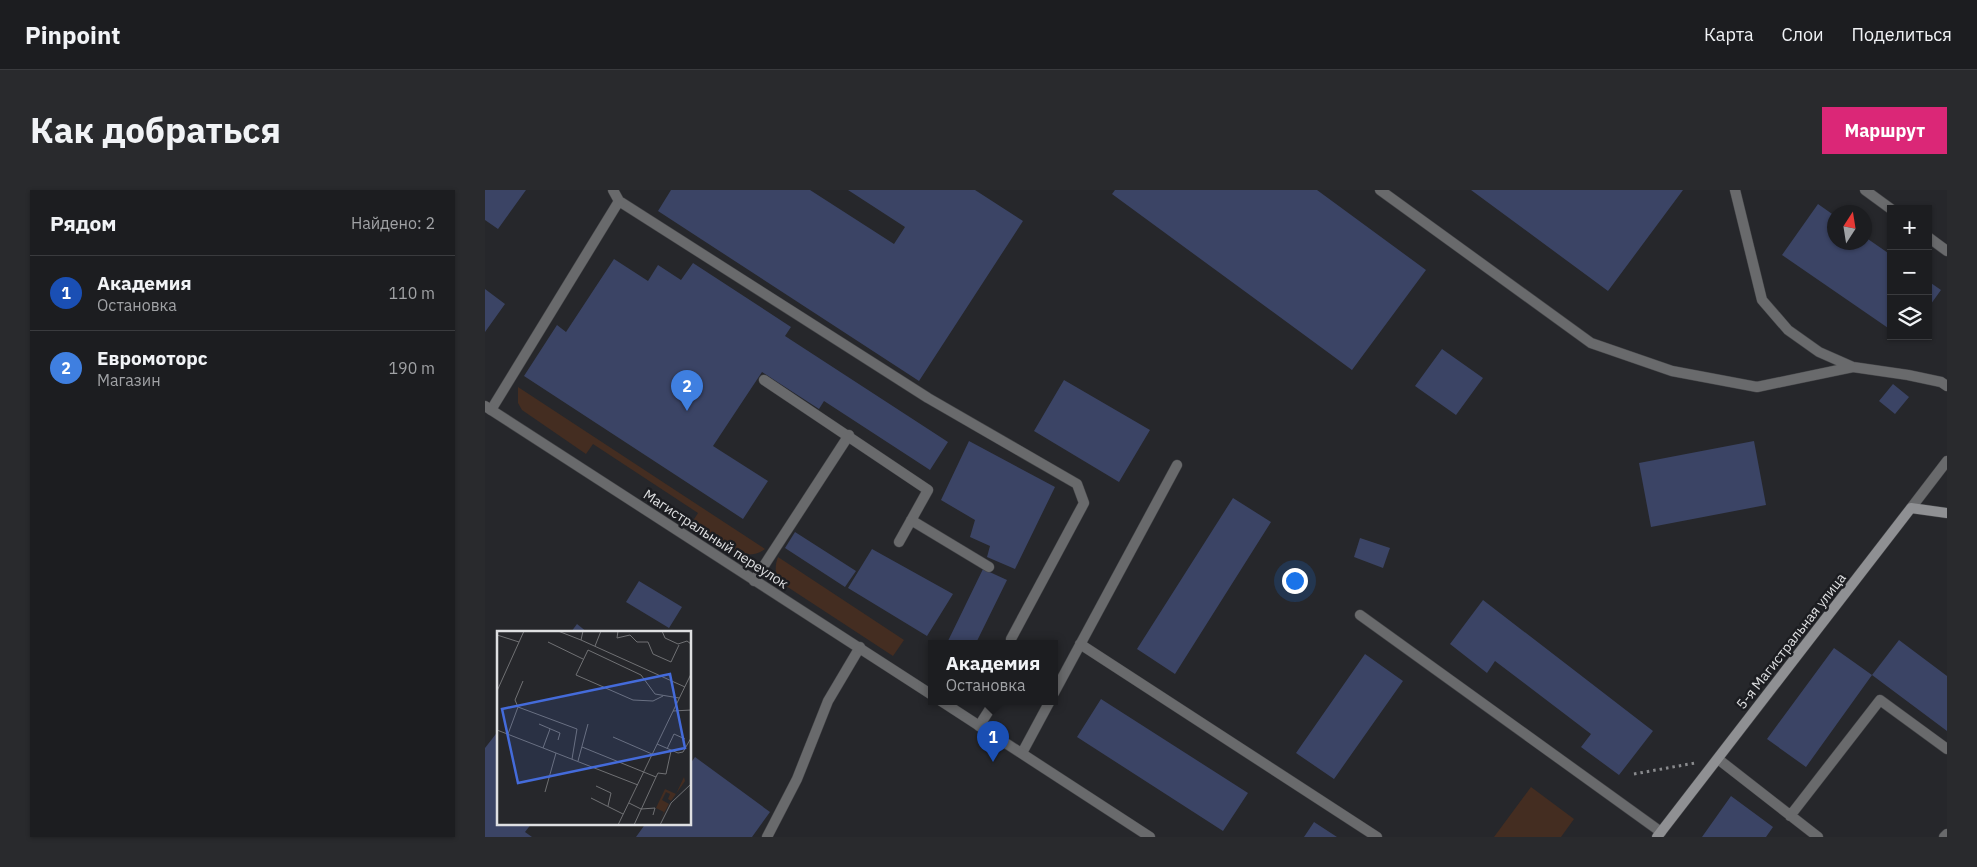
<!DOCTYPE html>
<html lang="ru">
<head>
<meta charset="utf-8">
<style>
	body { margin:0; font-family:"IBM Plex Sans",sans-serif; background:#292a2d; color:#f1f3f6 }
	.controls { position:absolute; right:15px; top:15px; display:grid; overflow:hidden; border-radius:0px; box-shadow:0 1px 4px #0004 }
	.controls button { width:45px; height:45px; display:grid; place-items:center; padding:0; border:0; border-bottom:1px solid #3a3b3e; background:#1c1d20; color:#f1f3f6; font:25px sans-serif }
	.compass { position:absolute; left:1342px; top:15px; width:45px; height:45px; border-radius:50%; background:#1c1d20; box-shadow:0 1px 4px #0004; rotate:12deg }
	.you { position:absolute; left:809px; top:390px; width:18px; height:18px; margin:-12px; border:4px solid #fff; border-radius:50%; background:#1a73e8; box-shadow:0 0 0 8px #1a73e833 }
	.badge { display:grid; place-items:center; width:32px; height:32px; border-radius:50%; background:#db2777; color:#fff; font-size:16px; font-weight:700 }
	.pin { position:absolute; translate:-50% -41px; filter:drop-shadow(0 1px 2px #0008) }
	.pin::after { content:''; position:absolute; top:26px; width:18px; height:15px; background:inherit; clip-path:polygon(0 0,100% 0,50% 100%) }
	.popup { position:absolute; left:443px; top:450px; width:130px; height:65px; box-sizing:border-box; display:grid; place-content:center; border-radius:0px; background:#1c1d20; filter:drop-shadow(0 1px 4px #0005); font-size:16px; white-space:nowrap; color:#a0a2a5 }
	.popup b { font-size:19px; color:#f1f3f6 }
	.popup::after { content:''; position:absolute; left:50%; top:100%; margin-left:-10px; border:10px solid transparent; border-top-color:#1c1d20 }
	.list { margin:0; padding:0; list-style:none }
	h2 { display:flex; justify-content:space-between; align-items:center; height:65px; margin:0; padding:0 20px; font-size:21px }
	h2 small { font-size:16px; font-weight:400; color:#a0a2a5 }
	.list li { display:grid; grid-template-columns:32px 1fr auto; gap:15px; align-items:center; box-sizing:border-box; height:75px; padding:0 20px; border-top:1px solid #3a3b3e }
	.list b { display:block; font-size:19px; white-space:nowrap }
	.list p { margin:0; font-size:16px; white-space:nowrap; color:#a0a2a5 }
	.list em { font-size:16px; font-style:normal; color:#a0a2a5 }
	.icon { flex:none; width:28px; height:28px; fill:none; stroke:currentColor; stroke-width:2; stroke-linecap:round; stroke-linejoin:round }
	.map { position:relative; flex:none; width:1462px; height:647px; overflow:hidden; border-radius:0px }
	header { display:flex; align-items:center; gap:30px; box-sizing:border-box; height:70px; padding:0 25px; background:#1c1d20; border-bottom:1px solid #3a3b3e }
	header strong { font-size:24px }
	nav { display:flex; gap:28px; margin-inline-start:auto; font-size:18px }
	.intro { display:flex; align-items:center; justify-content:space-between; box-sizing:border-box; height:120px; padding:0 30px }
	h1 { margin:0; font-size:35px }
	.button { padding:12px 22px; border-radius:0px; background:#db2777; color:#fff; font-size:18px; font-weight:700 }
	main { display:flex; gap:30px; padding:0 30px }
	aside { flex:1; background:#1c1d20; border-radius:0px; box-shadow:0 1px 4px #0004 }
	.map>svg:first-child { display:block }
	.green { fill:#442d21 }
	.building { fill:#3b4465 }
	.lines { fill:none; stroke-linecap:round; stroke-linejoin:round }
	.lane-casing { stroke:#444548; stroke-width:11 }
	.street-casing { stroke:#444548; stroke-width:11 }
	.secondary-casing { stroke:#444548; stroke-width:11 }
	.path { stroke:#8a8b8e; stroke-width:3; stroke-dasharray:2.5 4; stroke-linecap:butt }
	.lane { stroke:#696a6c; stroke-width:10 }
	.street { stroke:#696a6c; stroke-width:10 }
	.secondary { stroke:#8f9093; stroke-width:10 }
	.labels { text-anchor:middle; stroke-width:5; stroke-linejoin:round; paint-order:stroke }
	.street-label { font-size:14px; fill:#dfe0e2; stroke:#1c1d21 }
	.inset-road { fill:none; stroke:#707174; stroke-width:1 }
	.view { fill:#446bda; fill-opacity:0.15; stroke:#446bda; stroke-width:2.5 }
	.inset-edge { fill:none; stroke:#dfe0e2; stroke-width:2.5 }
</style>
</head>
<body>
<header>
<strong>Pinpoint</strong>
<nav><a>Карта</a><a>Слои</a><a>Поделиться</a></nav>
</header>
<div class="intro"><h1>Как добраться</h1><a class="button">Маршрут</a></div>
<main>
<aside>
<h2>Рядом<small>Найдено: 2</small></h2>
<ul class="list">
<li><span class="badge" style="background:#1a4fb4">1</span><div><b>Академия</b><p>Остановка</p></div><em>110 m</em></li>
<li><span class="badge" style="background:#3f7fe0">2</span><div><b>Евромоторс</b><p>Магазин</p></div><em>190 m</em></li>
</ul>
</aside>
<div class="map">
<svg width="1462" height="647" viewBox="0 0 1462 647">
	<rect width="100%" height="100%" fill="#26272b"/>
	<path class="green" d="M 33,197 L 280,359 C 256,377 227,347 206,334 L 213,323 L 108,254 L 101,264 L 37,220 L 33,213 Z
		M 293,367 L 419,450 L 408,466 L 298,394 C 290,386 289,378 293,367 Z
		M 1046,597 L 1089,629 L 1076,647 L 1009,647 Z"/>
	<path class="building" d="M 0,0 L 41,0 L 13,39 L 0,30 Z
		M 186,0 L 325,0 L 409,54 L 420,37 L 363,0 L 490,0 L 538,31 L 434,191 L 173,21 Z
		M 630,0 L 832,0 L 941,80 L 867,180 L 627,4 Z
		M 986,0 L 1198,0 L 1123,101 Z
		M 1333,14 L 1350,26 L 1350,52 L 1380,52 L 1380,47 L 1406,65 L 1406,140 L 1297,65 Z
		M 129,69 L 163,91 L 173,75 L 196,90 L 208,73 L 306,137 L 300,146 L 463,252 L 445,280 L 339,211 L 334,219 L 277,182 L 228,256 L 283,291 L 258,329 L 39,186 L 72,135 L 81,142 Z
		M 1443,91 L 1456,100 L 1443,118 Z
		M 0,99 L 20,114 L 0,142 Z
		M 957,159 L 998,188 L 971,225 L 930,196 Z
		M 579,190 L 665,240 L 634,292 L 549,241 Z
		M 1408,194 L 1424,207 L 1410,224 L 1394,211 Z
		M 484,251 L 570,297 L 530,379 L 502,367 L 505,356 L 485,347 L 490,330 L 456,310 Z
		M 1269,251 L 1281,315 L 1166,337 L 1154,273 Z
		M 748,308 L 786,332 L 690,484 L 652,459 Z
		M 310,342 L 371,381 L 360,397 L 300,358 Z
		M 875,348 L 905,358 L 898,378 L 869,367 Z
		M 387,359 L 468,404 L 442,446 L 363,398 Z
		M 498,379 L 522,390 L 491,453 L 462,453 Z
		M 154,391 L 197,417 L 184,438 L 141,412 Z
		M 998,410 L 1168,541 L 1134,585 L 1096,557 L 1106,544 L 1010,471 L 1002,483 L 965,454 Z
		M 92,434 L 102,442 L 86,442 Z
		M 1414,450 L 1462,486 L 1462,541 L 1387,485 L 1321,577 L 1282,549 L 1349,458 L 1387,485 Z
		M 880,464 L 918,491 L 849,589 L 811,563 Z
		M 616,509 L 763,603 L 738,641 L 592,547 Z
		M 14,540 L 14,633 L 47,633 L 40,642 L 47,647 L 0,647 L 0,558 Z
		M 210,567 L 285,622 L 267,647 L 151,647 L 161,633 L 205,633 L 205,574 Z
		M 1246,606 L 1288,637 L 1281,647 L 1217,647 Z
		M 829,632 L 852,647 L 819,647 Z"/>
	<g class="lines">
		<g class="lane-casing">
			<path id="lane" d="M 128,0 L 134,11 L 443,208 L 592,294 L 599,313 L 526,449 L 526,453
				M 895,0 L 1106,153 L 1187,181 L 1272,197 L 1368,177
				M 1250,0 L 1277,110 L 1303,140 L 1334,162 L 1368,177 L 1423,185 L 1456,192 L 1462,196
				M 1380,0 L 1406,19
				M 1443,47 L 1462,61
				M 279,190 L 443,300 L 414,352
				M 6,220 L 134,11
				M 426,330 L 504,377
				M 269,391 L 364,245
				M 875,425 L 1176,642
				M 595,454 L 892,647
				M 569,503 L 692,275
				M 494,536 L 510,511
				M 537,563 L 565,511
				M 1233,569 L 1333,647
				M 1305,626 L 1395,510 L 1462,559
				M 282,647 L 312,589 L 343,511 L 375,457
				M 1459,647 L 1462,644"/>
		</g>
		<g class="street-casing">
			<path id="street" d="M 0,216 L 447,505
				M 1426,318 L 1462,271
				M 456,511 L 665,647"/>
		</g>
		<g class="secondary-casing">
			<path id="secondary" d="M 1172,647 L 1426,318 L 1462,323"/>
		</g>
		<path class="path" d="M 1149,584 L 1210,573"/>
		<use href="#lane" class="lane"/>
		<use href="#street" class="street"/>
		<use href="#secondary" class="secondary"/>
	</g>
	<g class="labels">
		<g class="street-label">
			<text transform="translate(231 349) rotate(33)" y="5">Магистральный переулок</text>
			<text transform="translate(1306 451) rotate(-52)" y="5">5-я Магистральная улица</text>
		</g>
	</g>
	<g transform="translate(12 441)">
		<rect width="194" height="194" fill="#26272b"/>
		<path d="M 187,146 L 188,150 L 174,170 L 171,168 L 173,163 L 169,161 L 165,169 L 172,173 L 162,191 L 167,181 L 159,177 L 168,158 L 179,163 Z" fill="#442d21"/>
		<path class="inset-road" d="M 61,0 L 84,9M 86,0 L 84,9 L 188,56M 121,0 L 120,7 L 133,4 L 140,11 L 151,11 L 156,23 L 174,31 L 182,14M 165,0 L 168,7 L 181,13 L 190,10 L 194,13M 0,4 L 22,11M 51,11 L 86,28M 98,15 L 104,0M 0,60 L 27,0M 166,65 L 156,70 L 136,69 L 79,44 L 91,19 L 144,44 L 158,63 L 182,67M 21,76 L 80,98 L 75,128M 176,80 L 194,79M 42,93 L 63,102 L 61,109M 0,99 L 141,154M 11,103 L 21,76 L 18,69 L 26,50M 116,106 L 155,123M 160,113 L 181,122 L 186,121 L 194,107M 85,116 L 159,146 L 161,142 L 169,143 L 174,120M 46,117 L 53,98M 170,118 L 177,103 L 188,108M 81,130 L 91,93M 99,155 L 114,162 L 111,175M 48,161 L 59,122M 94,167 L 126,183M 132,172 L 144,178 L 158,177 L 156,184M 121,194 L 194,43M 137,194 L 159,146M 163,194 L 174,172 L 194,153"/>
		<path class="view" d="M 173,43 L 188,117 L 21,152 L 5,78 Z"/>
		<rect width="194" height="194" class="inset-edge"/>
	</g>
</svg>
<div class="controls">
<button>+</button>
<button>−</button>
<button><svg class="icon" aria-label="layers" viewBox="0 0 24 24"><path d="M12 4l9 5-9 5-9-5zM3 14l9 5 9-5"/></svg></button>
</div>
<svg class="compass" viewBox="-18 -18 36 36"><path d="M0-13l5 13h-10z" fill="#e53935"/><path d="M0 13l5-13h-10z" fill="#a0a2a5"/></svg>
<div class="you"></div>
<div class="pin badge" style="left:508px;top:572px;background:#1a4fb4">1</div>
<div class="popup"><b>Академия</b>Остановка</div>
<div class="pin badge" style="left:202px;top:221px;background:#3f7fe0">2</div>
</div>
</main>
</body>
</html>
